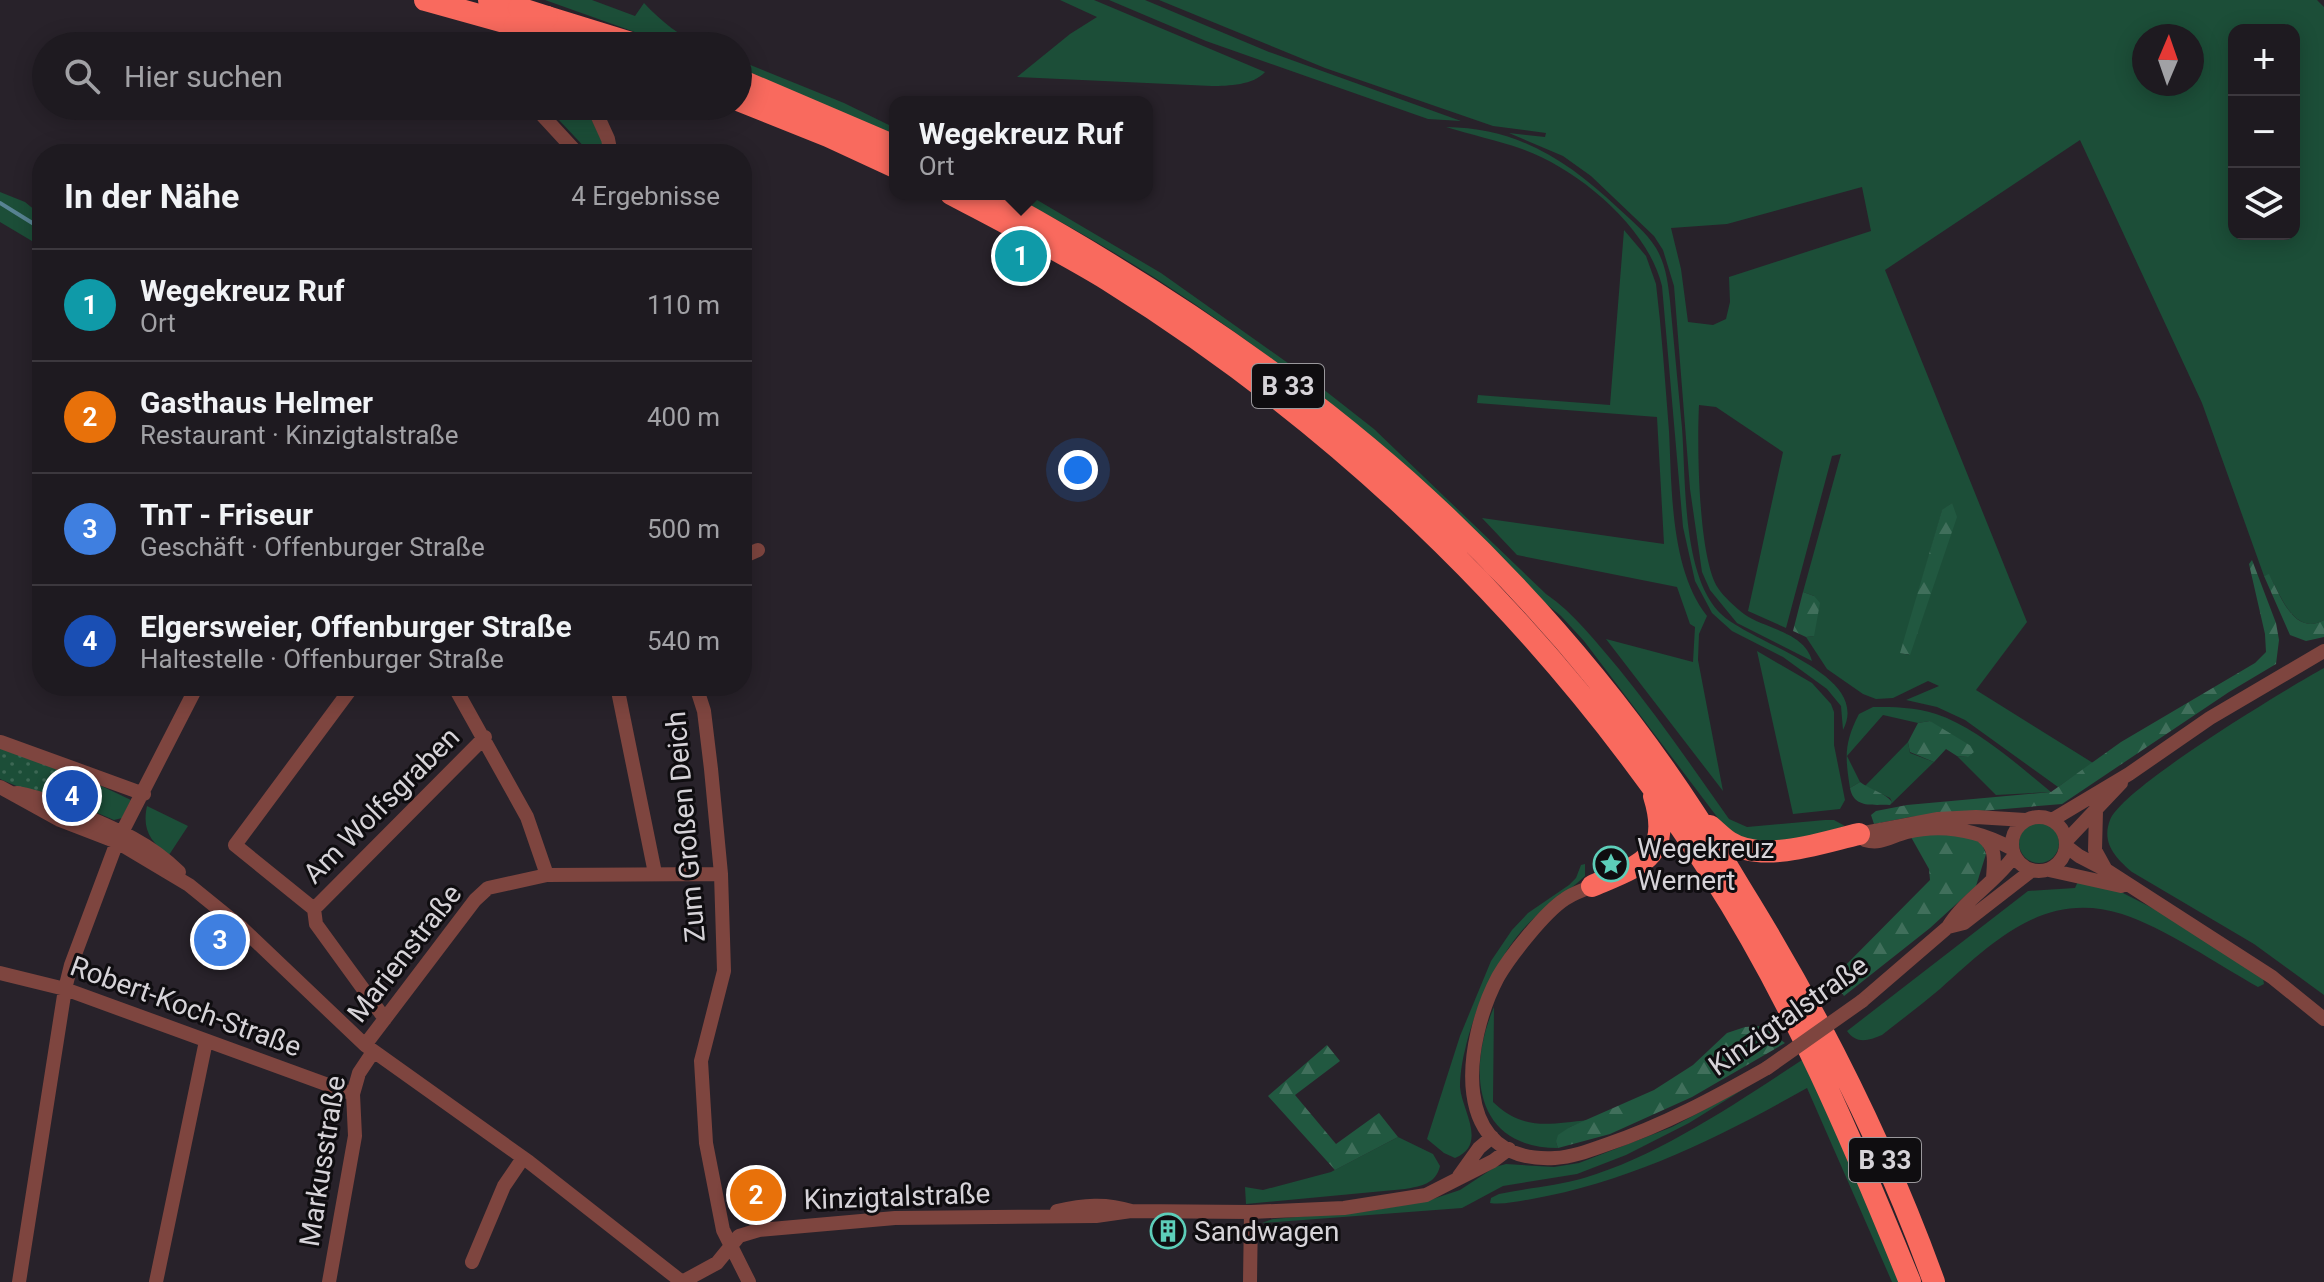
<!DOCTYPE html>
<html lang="de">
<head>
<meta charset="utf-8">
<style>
	body { margin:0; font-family:Roboto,sans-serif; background:#2b272d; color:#f1f3f6 }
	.controls { position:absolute; right:24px; top:24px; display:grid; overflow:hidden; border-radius:16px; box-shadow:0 4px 20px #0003 }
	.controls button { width:72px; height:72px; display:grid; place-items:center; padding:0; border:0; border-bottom:2px solid #3c383e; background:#1e1a20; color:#f1f3f6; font:40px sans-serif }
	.compass { position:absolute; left:2132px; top:24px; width:72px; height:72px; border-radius:50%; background:#1e1a20; box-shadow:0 4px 20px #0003; rotate:2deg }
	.you { position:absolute; left:1078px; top:470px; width:28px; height:28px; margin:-20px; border:6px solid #fff; border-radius:50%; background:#1a73e8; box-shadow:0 0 0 12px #1a73e833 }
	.badge { display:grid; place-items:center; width:52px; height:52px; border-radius:50%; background:#5dceb9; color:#fff; font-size:26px; font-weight:700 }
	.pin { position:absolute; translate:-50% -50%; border:4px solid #fff; box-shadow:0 2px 8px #0006 }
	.popup { position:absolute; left:889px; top:96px; width:264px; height:104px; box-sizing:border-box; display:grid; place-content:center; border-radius:16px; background:#1e1a20; filter:drop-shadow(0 2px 6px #0005); font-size:26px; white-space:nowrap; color:#a1a1a5 }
	.popup b { font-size:30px; color:#f1f3f6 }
	.popup::after { content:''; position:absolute; left:50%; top:100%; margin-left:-16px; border:16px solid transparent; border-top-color:#1e1a20 }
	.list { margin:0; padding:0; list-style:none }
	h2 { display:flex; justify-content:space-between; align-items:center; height:104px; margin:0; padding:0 32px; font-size:34px }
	h2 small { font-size:26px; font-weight:400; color:#a1a1a5 }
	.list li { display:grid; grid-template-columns:52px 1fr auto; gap:24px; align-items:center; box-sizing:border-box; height:112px; padding:0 32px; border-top:2px solid #3c383e }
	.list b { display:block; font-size:30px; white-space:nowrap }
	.list p { margin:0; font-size:26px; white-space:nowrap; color:#a1a1a5 }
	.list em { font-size:26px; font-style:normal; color:#a1a1a5 }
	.icon { flex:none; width:44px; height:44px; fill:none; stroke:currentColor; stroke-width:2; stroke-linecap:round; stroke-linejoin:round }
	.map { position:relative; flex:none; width:2324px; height:1282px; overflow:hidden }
	.search { position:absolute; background:#1e1a20; box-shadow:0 4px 20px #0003; left:32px; top:32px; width:720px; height:88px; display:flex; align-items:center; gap:20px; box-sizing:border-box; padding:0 28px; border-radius:44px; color:#a1a1a5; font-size:30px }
	.panel { position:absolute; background:#1e1a20; box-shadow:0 4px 20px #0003; left:32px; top:144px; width:720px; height:552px; border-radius:32px }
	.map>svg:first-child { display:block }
	.green { fill:#1c4e38; fill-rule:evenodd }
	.forest { fill:url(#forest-firs) }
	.garden { fill:url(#garden-dots) }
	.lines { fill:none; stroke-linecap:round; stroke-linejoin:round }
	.stream { stroke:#588393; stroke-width:4 }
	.minor { stroke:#7e453f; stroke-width:14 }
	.highway { stroke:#f96a5e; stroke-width:22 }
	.minor-bridge { stroke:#7e453f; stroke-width:14 }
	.highway-bridge { stroke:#f96a5e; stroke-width:22 }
	.labels { text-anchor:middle; stroke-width:6; stroke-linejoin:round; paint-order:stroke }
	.shield { fill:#0f0d10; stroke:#9a989c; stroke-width:2 }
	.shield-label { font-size:26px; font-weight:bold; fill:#d6d3d8 }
	.street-label { font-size:28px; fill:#d6d3d8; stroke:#0f0d10 }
	.poi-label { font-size:28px; fill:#d6d3d8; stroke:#0f0d10; text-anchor:start }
</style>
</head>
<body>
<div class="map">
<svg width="2324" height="1282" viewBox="0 0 2324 1282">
	<defs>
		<pattern id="forest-firs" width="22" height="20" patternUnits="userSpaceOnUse" patternTransform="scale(2)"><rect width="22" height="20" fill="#215840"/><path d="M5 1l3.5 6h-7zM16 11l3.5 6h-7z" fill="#406f5b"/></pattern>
		<pattern id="garden-dots" width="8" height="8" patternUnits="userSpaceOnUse" patternTransform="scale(2)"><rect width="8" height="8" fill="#1c4e38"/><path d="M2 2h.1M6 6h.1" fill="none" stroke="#3c6754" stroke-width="1.8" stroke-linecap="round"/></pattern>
	</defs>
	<rect width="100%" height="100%" fill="#28222a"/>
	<path class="green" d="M 545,0 L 592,0 L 635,16 L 644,3 C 662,22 679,36 704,46 L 674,46 Z
		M 1060,0 L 1094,0 L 1265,72 C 1254,85 1228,86 1212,86 L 1017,77 L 1070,34 L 1097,17 Z
		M 1109,0 L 1145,0 L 1269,52 L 1461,121 L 1428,119 L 1206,41 Z
		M 1159,0 L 2317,0 L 2324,7 L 2324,620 C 2294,637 2281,595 2269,575 L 2264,576 L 2202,403 L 2080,140 L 1885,270 L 2027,622 L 1976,690 L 2093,763 L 2058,787 L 1965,720 L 1937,707 L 1906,700 L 1939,686 L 1928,681 L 1893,698 L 1876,699 L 1863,694 L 1827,669 L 1806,637 L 1814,636 L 1814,596 L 1803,592 L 1841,454 L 1832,456 L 1786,628 L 1748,611 L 1783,452 L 1716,407 L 1699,405 C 1697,443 1698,558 1718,588 C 1724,597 1735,607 1744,614 C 1765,629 1805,632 1812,661 L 1737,623 L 1710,590 L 1702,572 L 1690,489 L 1674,286 L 1663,250 L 1654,236 L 1591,176 L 1563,156 L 1509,133 L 1545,137 L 1546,133 L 1493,126 L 1325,68 ZM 2234,30 L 2294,30 L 2294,234 L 2234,234 ZM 2144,36 L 2192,36 L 2192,84 L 2144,84 ZM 1862,187 L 1871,231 L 1729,277 L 1730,302 L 1726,319 L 1713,325 L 1688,322 L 1681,269 L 1671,228 L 1727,224 ZM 1952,503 L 1909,655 L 1901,653 L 1942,511 Z
		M 738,60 L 844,103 L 895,128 L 895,136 L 738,69 Z
		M 578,106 L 585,106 L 604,145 L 600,154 L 591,154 L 558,119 Z
		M 1446,127 C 1518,128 1567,160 1618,208 C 1632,221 1646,232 1656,248 C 1666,265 1668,283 1670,301 C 1674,344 1678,386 1682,428 C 1686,480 1682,571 1718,611 C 1746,643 1873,672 1843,730 L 1841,706 L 1827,689 L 1783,657 L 1732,631 L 1712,613 L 1695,581 L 1683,527 L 1662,286 C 1648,227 1578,169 1522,149 C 1497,140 1471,135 1446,127 Z
		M 0,192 L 25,202 L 42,216 L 42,247 L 0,222 Z
		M 1009,194 L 1027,194 L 1161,273 L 1309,378 L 1374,429 L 1546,594 C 1575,614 1596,642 1619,669 C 1658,717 1693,768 1729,819 L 1747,827 L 1825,820 L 1834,820 L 1845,826 L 1771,848 L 1733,838 L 1584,641 L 1561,616 C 1480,552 1411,474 1332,408 C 1234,325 1123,253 1009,194 Z
		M 1624,230 L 1646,256 L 1656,284 C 1662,333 1665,382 1669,431 C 1672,488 1670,569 1707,616 L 1699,634 L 1698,660 L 1723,791 L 1606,639 L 1693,662 L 1695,627 L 1690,624 L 1677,587 L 1517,555 L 1482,518 L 1664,544 L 1657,417 L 1477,403 L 1478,395 L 1610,405 Z
		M 1757,651 L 1812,683 L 1831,704 L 1834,712 L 1834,745 L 1845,800 L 1840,809 L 1793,814 Z
		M 2324,668 L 2324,995 L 2254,944 L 2132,872 C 2116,858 2101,843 2110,820 C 2123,787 2286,689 2324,668 Z
		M 1873,707 C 1893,707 1916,707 1936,714 C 1976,727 2018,765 2051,792 L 1996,795 L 1957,756 L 1968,757 L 1930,721 L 1918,723 L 1883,715 L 1847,756 L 1860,782 L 1850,788 C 1845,757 1844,743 1859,714 Z
		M 1908,742 L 1910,753 L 1934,762 L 1890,805 L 1892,802 L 1890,798 L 1865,786 Z
		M 93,782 L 131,800 L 122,818 L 114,820 L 81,806 Z
		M 147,806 L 188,826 L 169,855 C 150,842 142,829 147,806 Z
		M2019 843a20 20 0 1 1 40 0a20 20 0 1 1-40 0Z
		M 1585,864 L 1585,876 C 1567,893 1545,906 1528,924 C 1498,955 1474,1009 1465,1050 C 1462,1061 1460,1076 1460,1087 C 1462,1111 1488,1144 1455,1158 L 1444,1153 L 1427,1139 L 1460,1036 L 1491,961 L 1512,930 L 1528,913 L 1569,885 L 1576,878 L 1581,865 Z
		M 2079,879 L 2119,891 L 2166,915 L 2263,978 L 2264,984 L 2258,987 C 2219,965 2163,927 2122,914 C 2044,890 1994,941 1940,989 C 1921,1005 1901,1020 1882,1035 C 1868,1041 1856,1044 1847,1031 L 2028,891 L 2075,888 Z
		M 1494,1007 L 1493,1102 C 1523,1131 1549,1124 1588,1120 L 1570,1127 L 1556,1142 L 1558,1148 C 1473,1148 1467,1070 1494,1007 Z
		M 1805,1058 L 1902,1282 L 1892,1282 L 1807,1088 C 1722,1136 1630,1182 1532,1199 C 1519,1201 1503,1205 1490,1203 L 1491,1198 L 1499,1194 C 1527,1188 1556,1186 1584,1178 C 1659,1156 1740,1101 1805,1058 Z
		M 1747,1087 L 1689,1123 L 1626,1155 L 1577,1174 L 1503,1186 L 1462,1208 L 1262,1223 L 1273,1219 L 1369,1211 L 1427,1201 L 1460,1190 L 1495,1167 L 1506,1164 L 1554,1167 L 1579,1163 L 1672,1127 Z
		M 1398,1137 L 1433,1154 L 1440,1166 C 1436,1184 1421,1186 1405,1189 L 1246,1204 L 1245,1187 L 1263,1190 L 1331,1172 Z"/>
	<path class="forest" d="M 1952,503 L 1957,517 L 1910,655 L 1900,653 L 1942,510 Z
		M 2252,560 L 2276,623 L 2279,640 L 2276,664 L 2229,692 L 2062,804 L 1910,817 L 1874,824 L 1871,815 L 1876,811 L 1907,805 L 2051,792 L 2121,742 L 2255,663 L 2266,652 L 2265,634 L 2249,564 Z
		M 2269,574 C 2280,595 2294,637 2324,620 L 2324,637 L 2306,641 L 2290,635 L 2264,576 Z
		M 1803,592 L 1814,596 L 1820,603 L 1814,636 L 1806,637 L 1793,631 Z
		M 1930,721 L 1971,746 L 1974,752 L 1968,757 L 1957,756 L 1946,749 L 1934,762 L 1910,752 L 1908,742 L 1918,723 Z
		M 1860,782 C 1869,789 1885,793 1892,802 L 1890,805 C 1873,804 1854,809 1850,788 Z
		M 1917,834 L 1968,834 L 1982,844 L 1986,854 L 1976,886 L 1930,928 L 1844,996 L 1832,979 L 1930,880 L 1929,869 L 1911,837 Z
		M 1761,1026 L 1785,1043 L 1692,1097 L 1610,1134 L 1558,1148 L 1556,1142 L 1558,1135 L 1570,1127 L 1654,1090 L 1693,1065 L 1727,1033 L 1745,1027 Z
		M 1327,1045 L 1340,1061 L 1295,1095 L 1336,1144 L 1379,1113 L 1398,1137 L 1335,1170 L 1268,1096 Z"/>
	<path class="garden" d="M 0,744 L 92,781 L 80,806 L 50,793 L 33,793 L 0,779 Z"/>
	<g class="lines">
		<path class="stream" d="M 0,203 L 42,229"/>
		<path class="minor" d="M 525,46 L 527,20
			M 539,106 L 543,116 L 578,154
			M 593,106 L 608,139 L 611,154
			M 742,557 L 758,550
			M 353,686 L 235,845 L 314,909 L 316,924 L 385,1019
			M 454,686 L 527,817 L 547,875
			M 617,686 L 655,873
			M 696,686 L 704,711 L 711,769 L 721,874 L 724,971 L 701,1061 L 706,1143 L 723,1230 L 749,1282
			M 1,742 L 144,794
			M 0,787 L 60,820 L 117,842 L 189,885 L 242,928 L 365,1045 L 529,1162 L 682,1282
			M 17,793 C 37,796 52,803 71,810 C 111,827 148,841 179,872
			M 2096,811 L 2095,850 L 2106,870 L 2272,977 L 2324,1019
			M2012 844a27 27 0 1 1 54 0a27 27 0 1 1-54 0Z
			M 2052,820 L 2129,774 L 2210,718 L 2324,651
			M 1859,834 L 1938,819 L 1976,817 L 2025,820
			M 1859,834 L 1865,840 C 1881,845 1891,836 1907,832 C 1943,823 1979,831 2011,848
			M 1983,837 C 1997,848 1994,862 1993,878
			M 2066,838 L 2067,840 L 2121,783
			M 2066,846 L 2079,856 L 2106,870
			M 2049,870 L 2121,886
			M 1592,886 C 1584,890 1573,893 1565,899 C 1545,912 1510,956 1498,977 C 1464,1041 1447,1164 1555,1158 C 1573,1157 1591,1150 1608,1144 C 1664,1125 1716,1097 1767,1068
			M 314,909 L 485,737
			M 1948,927 L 1964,923 L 2031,871
			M 0,973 L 65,989 L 353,1094
			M 1862,1001 L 1948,927 C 1965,899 1995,883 2014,856
			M 365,1045 L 475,900 L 488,888 L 547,875 L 721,874
			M 1459,1176 L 1479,1148 L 1492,1137
			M 1057,1211 C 1083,1205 1106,1203 1131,1211
			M 472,1262 L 504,1186 L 523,1158
			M 19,1282 L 65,989 L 71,965 L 117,842 L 197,686
			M 156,1282 L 206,1041
			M 329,1282 L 355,1136 L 353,1094 L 359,1073 L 373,1052
			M 682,1282 L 717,1263 L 739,1236 L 759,1230 L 895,1218 L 1096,1216 L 1131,1211 L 1251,1212 L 1344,1208 L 1426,1195 L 1493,1161 L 1509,1149
			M 1250,1282 L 1251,1212"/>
		<path class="highway" d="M 425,0 L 515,25
			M 489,0 L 519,8
			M 547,17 L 641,46
			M 544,33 L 585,46
			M 738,79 L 895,146
			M 738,100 L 828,136 L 895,167
			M 951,194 C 1004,222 1057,249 1108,280 C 1350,431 1556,633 1711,873 C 1793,1000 1853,1142 1910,1282
			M 988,194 C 1144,279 1295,378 1426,498 C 1527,591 1620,699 1695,814 C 1714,843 1731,873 1749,902 C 1823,1023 1886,1149 1934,1282
			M 1710,826 C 1716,831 1723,838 1729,842 C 1763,864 1823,842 1859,834
			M 1592,886 C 1641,865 1673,857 1654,796"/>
		<path class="minor-bridge" d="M 1767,1068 L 1862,1001"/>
		<path class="highway-bridge" d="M 519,8 L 547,17
			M 515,25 L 544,33"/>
	</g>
	<defs>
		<g id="sight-ring" transform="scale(1.8)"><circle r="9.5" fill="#0f0d10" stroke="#5dceb9" stroke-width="1.5"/><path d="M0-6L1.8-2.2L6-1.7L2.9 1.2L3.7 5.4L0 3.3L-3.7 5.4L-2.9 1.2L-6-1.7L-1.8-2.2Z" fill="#5dceb9"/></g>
		<g id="building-ring" transform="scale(1.8)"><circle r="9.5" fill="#0f0d10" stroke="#5dceb9" stroke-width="1.5"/><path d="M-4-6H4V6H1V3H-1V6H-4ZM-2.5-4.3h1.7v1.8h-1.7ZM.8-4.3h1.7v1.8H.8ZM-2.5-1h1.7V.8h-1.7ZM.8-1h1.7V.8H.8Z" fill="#5dceb9"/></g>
	</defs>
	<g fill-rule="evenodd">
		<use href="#sight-ring" x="1611" y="864"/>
		<use href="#building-ring" x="1168" y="1231"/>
	</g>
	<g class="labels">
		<g class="shield">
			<rect x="1252" y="364" width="72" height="44" rx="6"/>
			<rect x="1849" y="1138" width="72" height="44" rx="6"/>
		</g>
		<g class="shield-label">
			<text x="1288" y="395">B 33</text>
			<text x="1885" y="1169">B 33</text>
		</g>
		<g class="street-label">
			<text transform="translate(381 805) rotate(-45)" y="10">Am Wolfsgraben</text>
			<text transform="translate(685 827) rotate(-95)" y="10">Zum Großen Deich</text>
			<text transform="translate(404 953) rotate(-52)" y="10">Marienstraße</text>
			<text transform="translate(186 1006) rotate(20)" y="10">Robert-Koch-Straße</text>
			<text transform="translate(1788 1015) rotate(-35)" y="10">Kinzigtalstraße</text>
			<text transform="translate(322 1161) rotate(-81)" y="10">Markusstraße</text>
			<text transform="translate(897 1196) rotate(-2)" y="10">Kinzigtalstraße</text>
		</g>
		<g class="poi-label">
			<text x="1637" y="858">Wegekreuz<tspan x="1637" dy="32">Wernert</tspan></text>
			<text x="1194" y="1241">Sandwagen</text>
		</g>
	</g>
</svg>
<div class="controls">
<button>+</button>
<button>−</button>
<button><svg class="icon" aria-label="layers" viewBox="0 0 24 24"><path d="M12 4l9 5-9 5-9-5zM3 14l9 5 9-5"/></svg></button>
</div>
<svg class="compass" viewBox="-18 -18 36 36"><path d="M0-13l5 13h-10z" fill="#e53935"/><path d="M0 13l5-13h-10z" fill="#a1a1a5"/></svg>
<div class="you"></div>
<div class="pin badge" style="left:1021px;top:256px;background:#0f9aa8">1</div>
<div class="popup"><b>Wegekreuz Ruf</b>Ort</div>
<div class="pin badge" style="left:756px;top:1195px;background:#e8710a">2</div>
<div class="pin badge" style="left:220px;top:940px;background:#3f7fe0">3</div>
<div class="pin badge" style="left:72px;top:796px;background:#1a4fb4">4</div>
<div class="search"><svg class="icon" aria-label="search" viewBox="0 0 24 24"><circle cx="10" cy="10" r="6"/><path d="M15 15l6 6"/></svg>Hier suchen</div>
<section class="panel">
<h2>In der Nähe<small>4 Ergebnisse</small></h2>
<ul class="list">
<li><span class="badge" style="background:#0f9aa8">1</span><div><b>Wegekreuz Ruf</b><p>Ort</p></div><em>110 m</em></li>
<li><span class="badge" style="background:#e8710a">2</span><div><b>Gasthaus Helmer</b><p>Restaurant · Kinzigtalstraße</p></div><em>400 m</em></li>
<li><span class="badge" style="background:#3f7fe0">3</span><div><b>TnT - Friseur</b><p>Geschäft · Offenburger Straße</p></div><em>500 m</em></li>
<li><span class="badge" style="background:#1a4fb4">4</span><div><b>Elgersweier, Offenburger Straße</b><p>Haltestelle · Offenburger Straße</p></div><em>540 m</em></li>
</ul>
</section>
</div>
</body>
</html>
